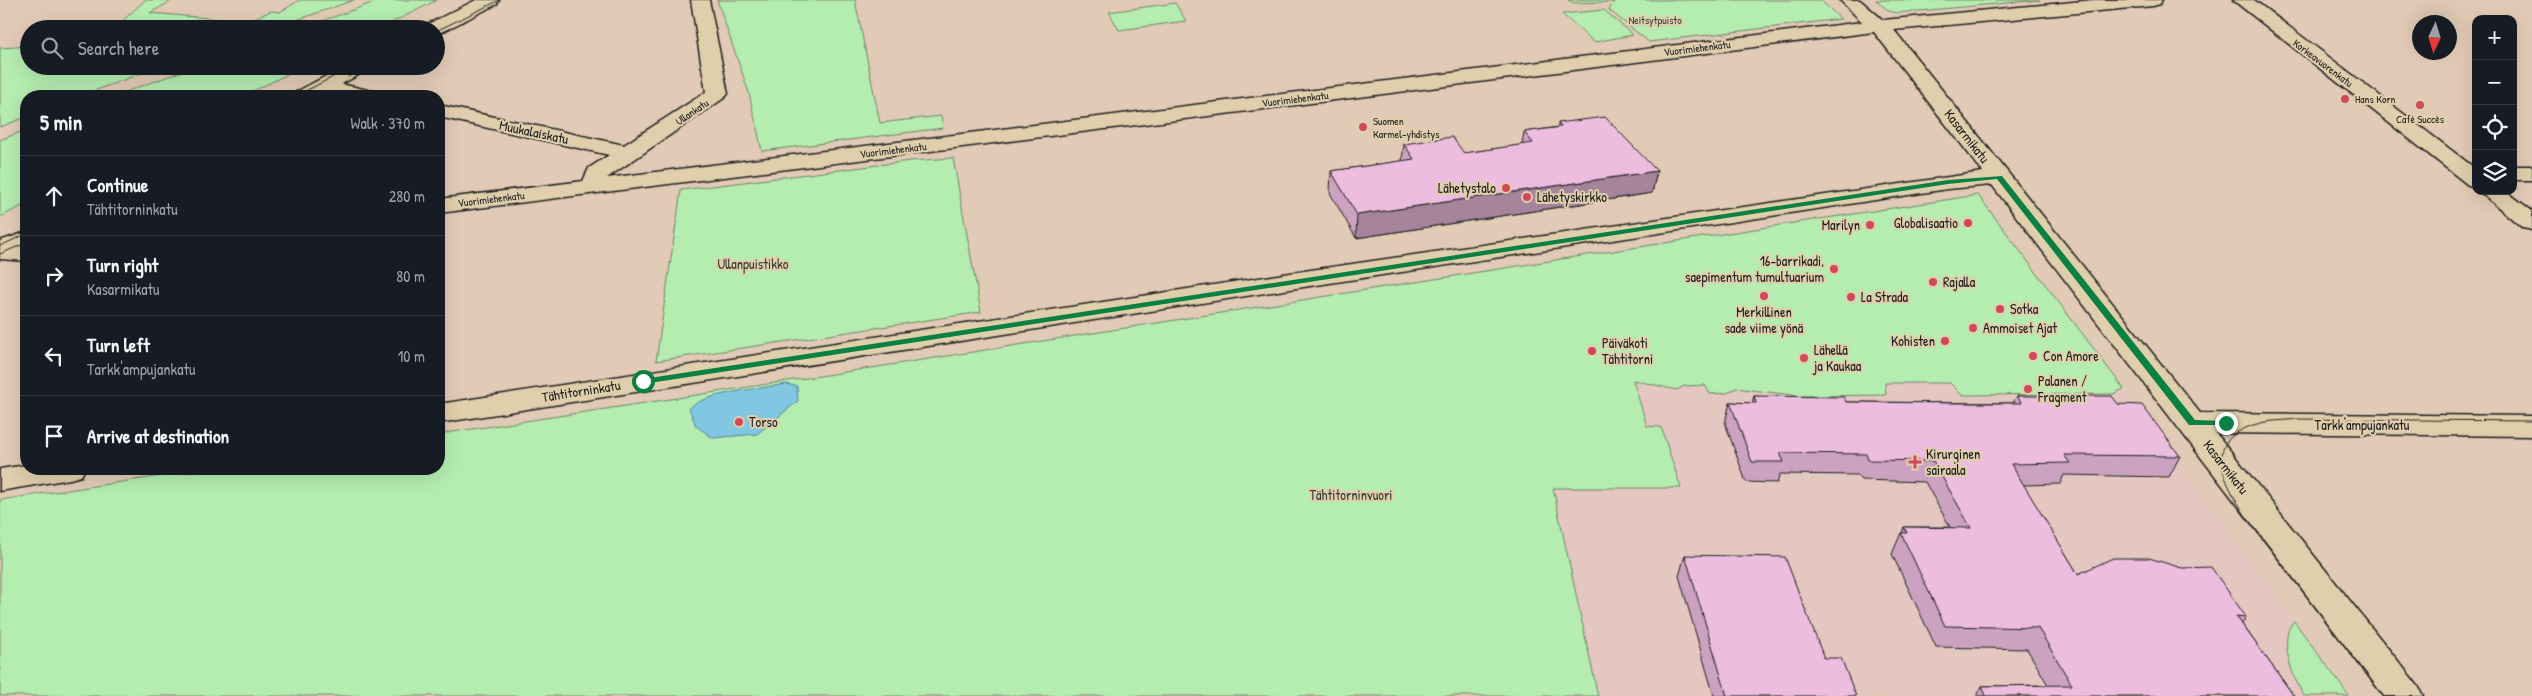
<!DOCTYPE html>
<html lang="en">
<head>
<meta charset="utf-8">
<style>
	body { margin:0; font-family:"Patrick Hand",sans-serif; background:#242831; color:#f1f3f6 }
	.controls { position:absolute; right:15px; top:15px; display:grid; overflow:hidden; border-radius:10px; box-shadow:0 5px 20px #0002 }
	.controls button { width:45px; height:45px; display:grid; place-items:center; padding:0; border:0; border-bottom:1px solid #363941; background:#171b24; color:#f1f3f6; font:25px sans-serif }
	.compass { position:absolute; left:2412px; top:15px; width:45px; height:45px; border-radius:50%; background:#171b24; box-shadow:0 5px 20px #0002; rotate:184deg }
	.stop { position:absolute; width:15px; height:15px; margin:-11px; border:4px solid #0b8043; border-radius:50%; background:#fff }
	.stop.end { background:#0b8043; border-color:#fff; box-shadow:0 1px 5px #0008 }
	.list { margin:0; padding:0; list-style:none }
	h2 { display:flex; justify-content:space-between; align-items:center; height:65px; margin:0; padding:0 20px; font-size:21px }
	h2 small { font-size:16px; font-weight:400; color:#9ea1a6 }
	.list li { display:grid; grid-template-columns:32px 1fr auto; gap:15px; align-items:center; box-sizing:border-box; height:80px; padding:0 20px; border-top:1px solid #363941 }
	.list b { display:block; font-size:19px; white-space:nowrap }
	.list p { margin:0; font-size:16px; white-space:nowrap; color:#9ea1a6 }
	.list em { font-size:16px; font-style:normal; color:#9ea1a6 }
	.icon { flex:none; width:28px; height:28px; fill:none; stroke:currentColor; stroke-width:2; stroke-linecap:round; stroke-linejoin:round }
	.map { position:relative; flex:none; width:2532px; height:696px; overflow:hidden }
	.search { position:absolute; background:#171b24; box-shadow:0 5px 20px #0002; left:20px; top:20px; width:425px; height:55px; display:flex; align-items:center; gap:12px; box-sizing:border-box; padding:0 18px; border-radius:28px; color:#9ea1a6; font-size:19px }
	.panel { position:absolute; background:#171b24; box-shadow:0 5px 20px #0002; left:20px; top:90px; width:425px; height:385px; border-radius:20px }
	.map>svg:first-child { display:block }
	.built { fill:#e5c7c2 }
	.green { fill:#b5edb1; stroke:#688466 }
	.water { fill:#81c7e2; stroke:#598393 }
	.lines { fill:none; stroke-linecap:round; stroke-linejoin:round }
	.street-casing { stroke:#1c1c1c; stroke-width:3 }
	.secondary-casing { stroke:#1c1c1c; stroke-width:3 }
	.street { fill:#e0cfac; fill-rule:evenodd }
	.secondary { fill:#e0cfac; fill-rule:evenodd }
	.tram { stroke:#1c1c1c; stroke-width:1 }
	.wall { fill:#cba3c0; stroke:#1c1c1c }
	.shaded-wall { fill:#a5849c; stroke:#1c1c1c }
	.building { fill:#ecbddf; stroke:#1c1c1c }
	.route { fill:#0b8043 }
	.poi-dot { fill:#d1495b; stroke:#e0cfac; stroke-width:2 }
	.labels { text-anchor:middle; stroke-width:4; stroke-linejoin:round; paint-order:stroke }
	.far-park-label { font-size:11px; fill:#333b32; stroke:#e0cfac }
	.far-street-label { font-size:11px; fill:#1c1c1c; stroke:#e0cfac }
	.far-poi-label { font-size:11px; fill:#1c1c1c; stroke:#e0cfac; text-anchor:start }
	.street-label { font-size:14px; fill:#1c1c1c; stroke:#e0cfac }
	.poi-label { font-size:14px; fill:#1c1c1c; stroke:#e0cfac; text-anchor:start }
	.park-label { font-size:14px; fill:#333b32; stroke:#e0cfac }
</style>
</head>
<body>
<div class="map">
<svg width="2532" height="696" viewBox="0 0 2532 696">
	<rect width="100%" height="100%" fill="#e2cbb6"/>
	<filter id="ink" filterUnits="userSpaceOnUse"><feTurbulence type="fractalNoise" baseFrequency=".02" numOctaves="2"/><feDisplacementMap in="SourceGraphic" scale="10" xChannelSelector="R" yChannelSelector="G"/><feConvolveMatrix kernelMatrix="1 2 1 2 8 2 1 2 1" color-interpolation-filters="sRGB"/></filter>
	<g filter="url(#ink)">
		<path class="built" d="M 1978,195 L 2124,389 L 2349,696 L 1598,696 L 1553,487 L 1663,489 L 1586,253 Z"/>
		<path class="green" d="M 145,0 L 173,0 L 150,13 L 219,19 L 216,21 L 244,23 L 271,11 L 280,12 L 300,0 L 354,0 L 271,29 L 114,29 Z
			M 380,0 L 437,0 L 379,29 L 301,29 Z
			M 717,0 L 855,0 L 880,123 L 941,116 L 943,128 L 762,151 L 749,93 Z
			M 1568,0 L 1820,0 L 1841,19 L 1649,42 L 1609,10 L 1614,2 L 1574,3 Z
			M 1876,0 L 2040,0 L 1896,13 L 1889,11 Z
			M 1175,3 L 1186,21 L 1119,30 L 1109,12 Z
			M 1604,10 L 1633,35 L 1594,42 L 1562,14 Z
			M 29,46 L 29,66 L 161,66 L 80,96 L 26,96 L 26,117 L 0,127 L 0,48 Z
			M 197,66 L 304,66 L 243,96 L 114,96 Z
			M 26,130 L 26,204 L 0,217 L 0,140 Z
			M 953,158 L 981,312 L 656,361 L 681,190 L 910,161 Z
			M 1978,195 L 2124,389 L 2113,394 L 1962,395 L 1950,383 L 1885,383 L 1886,395 L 1800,396 L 1736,388 L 1727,393 L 1710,394 L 1705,385 L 1684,386 L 1677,390 L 1633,380 L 1647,426 L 1661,427 L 1681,488 L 1553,488 L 1598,696 L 0,696 L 0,500 L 209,469 L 439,469 L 439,434 C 952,358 1464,272 1978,195 Z
			M 2294,621 L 2349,696 L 2304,696 C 2293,678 2277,639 2294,621 Z"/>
		<path class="water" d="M 786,384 L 797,386 L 798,401 L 757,434 L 713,438 L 696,426 L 689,408 C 708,392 759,389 786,384 Z"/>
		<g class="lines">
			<g class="street-casing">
				<path id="street" d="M 691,0 L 709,0 L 728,94 L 724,98 L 607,178 L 1862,22 L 1840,0 L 1860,0 L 1883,20 L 2094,0 L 2162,0 L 2160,4 L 2153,6 L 1894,30 L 2200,413 L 2532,416 L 2532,436 L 2216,433 L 2418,686 L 2423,696 L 2384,696 L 1992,185 L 1948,189 L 1297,288 L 439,423 L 439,404 L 1297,272 L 1983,172 L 1874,32 L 439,213 L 439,199 L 583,181 L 589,168 L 609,155 L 439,117 L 439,105 L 624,145 L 706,92 Z
					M 2233,0 L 2254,0 L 2476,169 L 2476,187 L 2468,185 Z
					M 323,80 L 377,92 L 381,96 L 342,96 L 316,90 L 313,86 L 316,82 Z
					M 2513,166 L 2532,166 L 2532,180 L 2513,180 Z
					M 2479,191 L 2506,191 L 2532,211 L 2532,230 L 2523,228 Z
					M 0,243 L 26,247 L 26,261 L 0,259 Z
					M 26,465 L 26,469 L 85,469 L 81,476 L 70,479 L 0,491 L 0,469 Z"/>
			</g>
			<g class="secondary-casing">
				<path id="secondary" d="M 476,0 L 499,0 L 497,4 L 440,33 L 436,34 L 436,29 L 423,29 L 426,25 Z
					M 345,66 L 371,66 L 368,70 L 319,96 L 292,96 L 296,92 Z
					M 26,232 L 26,248 L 0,258 L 0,241 Z"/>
			</g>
			<use href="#street" class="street"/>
			<use href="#secondary" class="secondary"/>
			<path class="tram" d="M 436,31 L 500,0
				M 348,77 L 368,66
				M 296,96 L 354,66
				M 0,246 L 26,234
				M 0,254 L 26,243
				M 2383,696 L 2245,515 C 2223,479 2201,440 2257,424 C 2269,420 2284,421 2296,419 L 2532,421"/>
		</g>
		<path class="wall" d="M 1558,123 L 1657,171 L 1652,193 L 1356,238 L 1330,193 L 1331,171 L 1402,161 L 1404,144 L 1464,153 L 1522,145 L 1524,132 L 1558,127 Z
			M 1754,396 L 1846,402 L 2013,403 L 2017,396 L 2118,404 L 2180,456 L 2169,477 L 2064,475 L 2060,484 L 2023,485 L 2078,574 L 2246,617 L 2242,624 L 2294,696 L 1977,696 L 1982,686 L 2048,685 L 2027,649 L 1936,647 L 1892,554 L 1901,533 L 1902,533 L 1904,527 L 1950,527 L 1925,482 L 1861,480 L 1858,475 L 1780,474 L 1777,483 L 1746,482 L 1725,423 L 1730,402 L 1752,403 Z
			M 1685,555 L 1824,658 L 1856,696 L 1714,696 L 1679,576 Z"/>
		<path class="shaded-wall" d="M 1657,171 L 1652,193 L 1356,238 L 1357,215 Z"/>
		<path class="building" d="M 1605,117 L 1657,171 L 1357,215 L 1331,171 L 1414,159 L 1404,144 L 1452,137 L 1464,153 L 1533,143 L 1524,132 L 1561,127 L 1558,123 Z
			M 1754,396 L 1844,397 L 1846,402 L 1964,403 L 2022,403 L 2017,396 L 2112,396 L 2118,404 L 2142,405 L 2180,456 L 2064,455 L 2070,463 L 2011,464 L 2078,574 L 2113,558 L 2149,558 L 2182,568 L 2211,567 L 2246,617 L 2236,616 L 2294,696 L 1986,696 L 1982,686 L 2072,685 L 2038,628 L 1945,626 L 1901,533 L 1907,533 L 1904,527 L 1971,528 L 1933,461 L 1868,460 L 1866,454 L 1780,453 L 1784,462 L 1752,462 L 1730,402 L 1756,403 Z
			M 1685,555 L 1785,557 L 1824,658 L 1841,658 L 1856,696 L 1727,696 Z"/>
	</g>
	<path class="route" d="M 2002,176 L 2195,420 L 2226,421 L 2229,421 L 2229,425 L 2189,425 L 1997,179 L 1948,184 L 643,384 L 638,381 L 643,379 L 1948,180 Z"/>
	<g class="poi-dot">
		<circle cx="2345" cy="99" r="5"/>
		<circle cx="2420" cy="105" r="5"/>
		<circle cx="1363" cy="127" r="5"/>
		<circle cx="1506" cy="188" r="5"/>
		<circle cx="1527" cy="197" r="5"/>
		<circle cx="1968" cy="223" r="5"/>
		<circle cx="1870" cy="225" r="5"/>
		<circle cx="1834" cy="269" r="5"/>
		<circle cx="1933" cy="282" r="5"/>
		<circle cx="1764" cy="296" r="5"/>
		<circle cx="1851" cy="297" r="5"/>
		<circle cx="2000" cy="309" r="5"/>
		<circle cx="1973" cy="328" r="5"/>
		<circle cx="1945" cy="341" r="5"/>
		<circle cx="1592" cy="351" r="5"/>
		<circle cx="2033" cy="356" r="5"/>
		<circle cx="1804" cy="358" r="5"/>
		<circle cx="2028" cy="389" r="5"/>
		<circle cx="739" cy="422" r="5"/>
		<path d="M1912.5 454.5h5v5h5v5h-5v5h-5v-5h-5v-5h5z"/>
	</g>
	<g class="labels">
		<g class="far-park-label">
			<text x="1655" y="24">Neitsytpuisto</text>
		</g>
		<g class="far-street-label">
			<text transform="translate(1697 48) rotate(-7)" y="4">Vuorimiehenkatu</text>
			<text transform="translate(2323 63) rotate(37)" y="4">Korkeavuorenkatu</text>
			<text transform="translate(1295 99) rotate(-7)" y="4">Vuorimiehenkatu</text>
			<text transform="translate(692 112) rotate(-34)" y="4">Ullankatu</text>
			<text transform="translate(893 150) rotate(-7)" y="4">Vuorimiehenkatu</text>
			<text transform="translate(491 199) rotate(-7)" y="4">Vuorimiehenkatu</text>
		</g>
		<g class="far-poi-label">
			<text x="2355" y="103">Hans Korn</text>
			<text x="2420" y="123" text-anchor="middle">Café Succès</text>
			<text x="1373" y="125">Suomen<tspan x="1373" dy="13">Karmel-yhdistys</tspan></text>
		</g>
		<g class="street-label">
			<text transform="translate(534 132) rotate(12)" y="5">Muukalaiskatu</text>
			<text transform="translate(1967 136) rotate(52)" y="5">Kasarmikatu</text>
			<text transform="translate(581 391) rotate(-9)" y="5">Tähtitorninkatu</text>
			<text x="2362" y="430">Tarkk'ampujankatu</text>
			<text transform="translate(2226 467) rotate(52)" y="5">Kasarmikatu</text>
		</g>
		<g class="poi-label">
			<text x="1496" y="193" text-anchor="end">Lähetystalo</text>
			<text x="1537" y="202">Lähetyskirkko</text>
			<text x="1958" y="228" text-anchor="end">Globalisaatio</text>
			<text x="1860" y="230" text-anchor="end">Marilyn</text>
			<text x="1824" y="266" text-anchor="end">16-barrikadi,<tspan x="1824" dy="16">saepimentum tumultuarium</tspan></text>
			<text x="1943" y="287">Rajalla</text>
			<text x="1861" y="302">La Strada</text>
			<text x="2010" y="314">Sotka</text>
			<text x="1764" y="317" text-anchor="middle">Merkillinen<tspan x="1764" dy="16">sade viime yönä</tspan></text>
			<text x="1983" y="333">Ammoiset Ajat</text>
			<text x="1935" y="346" text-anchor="end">Kohisten</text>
			<text x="1602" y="348">Päiväkoti<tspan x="1602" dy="16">Tähtitorni</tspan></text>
			<text x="1814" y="355">Lähellä<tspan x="1814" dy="16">ja Kaukaa</tspan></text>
			<text x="2043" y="361">Con Amore</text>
			<text x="2038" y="386">Palanen /<tspan x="2038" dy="16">Fragment</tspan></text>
			<text x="749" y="427">Torso</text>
			<text x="1926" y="459">Kirurginen<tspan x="1926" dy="16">sairaala</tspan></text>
		</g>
		<g class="park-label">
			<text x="753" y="269">Ullanpuistikko</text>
			<text x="1351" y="500">Tähtitorninvuori</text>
		</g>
	</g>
</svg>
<div class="controls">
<button>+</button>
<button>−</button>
<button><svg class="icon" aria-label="locate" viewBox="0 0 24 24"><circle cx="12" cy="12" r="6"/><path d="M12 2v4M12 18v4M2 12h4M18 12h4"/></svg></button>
<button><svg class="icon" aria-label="layers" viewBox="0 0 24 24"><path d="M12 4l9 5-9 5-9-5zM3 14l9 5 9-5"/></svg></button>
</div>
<svg class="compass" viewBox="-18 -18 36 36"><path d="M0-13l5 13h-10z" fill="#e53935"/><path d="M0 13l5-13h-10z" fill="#9ea1a6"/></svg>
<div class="stop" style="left:643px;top:381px"></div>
<div class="stop end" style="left:2226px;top:423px"></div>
<div class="search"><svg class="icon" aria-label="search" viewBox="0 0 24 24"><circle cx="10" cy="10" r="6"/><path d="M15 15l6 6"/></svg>Search here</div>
<section class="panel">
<h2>5 min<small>Walk · 370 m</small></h2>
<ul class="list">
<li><svg class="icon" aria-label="ahead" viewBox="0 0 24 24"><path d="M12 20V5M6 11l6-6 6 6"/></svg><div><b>Continue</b><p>Tähtitorninkatu</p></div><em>280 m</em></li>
<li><svg class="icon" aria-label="right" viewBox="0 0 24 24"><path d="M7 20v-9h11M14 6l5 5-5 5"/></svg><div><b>Turn right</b><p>Kasarmikatu</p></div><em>80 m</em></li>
<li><svg class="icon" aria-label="left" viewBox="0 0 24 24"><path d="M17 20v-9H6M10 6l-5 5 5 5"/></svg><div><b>Turn left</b><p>Tarkk'ampujankatu</p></div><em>10 m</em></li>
<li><svg class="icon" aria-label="arrive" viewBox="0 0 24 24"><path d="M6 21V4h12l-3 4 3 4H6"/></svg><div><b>Arrive at destination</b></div></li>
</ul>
</section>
</div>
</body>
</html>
